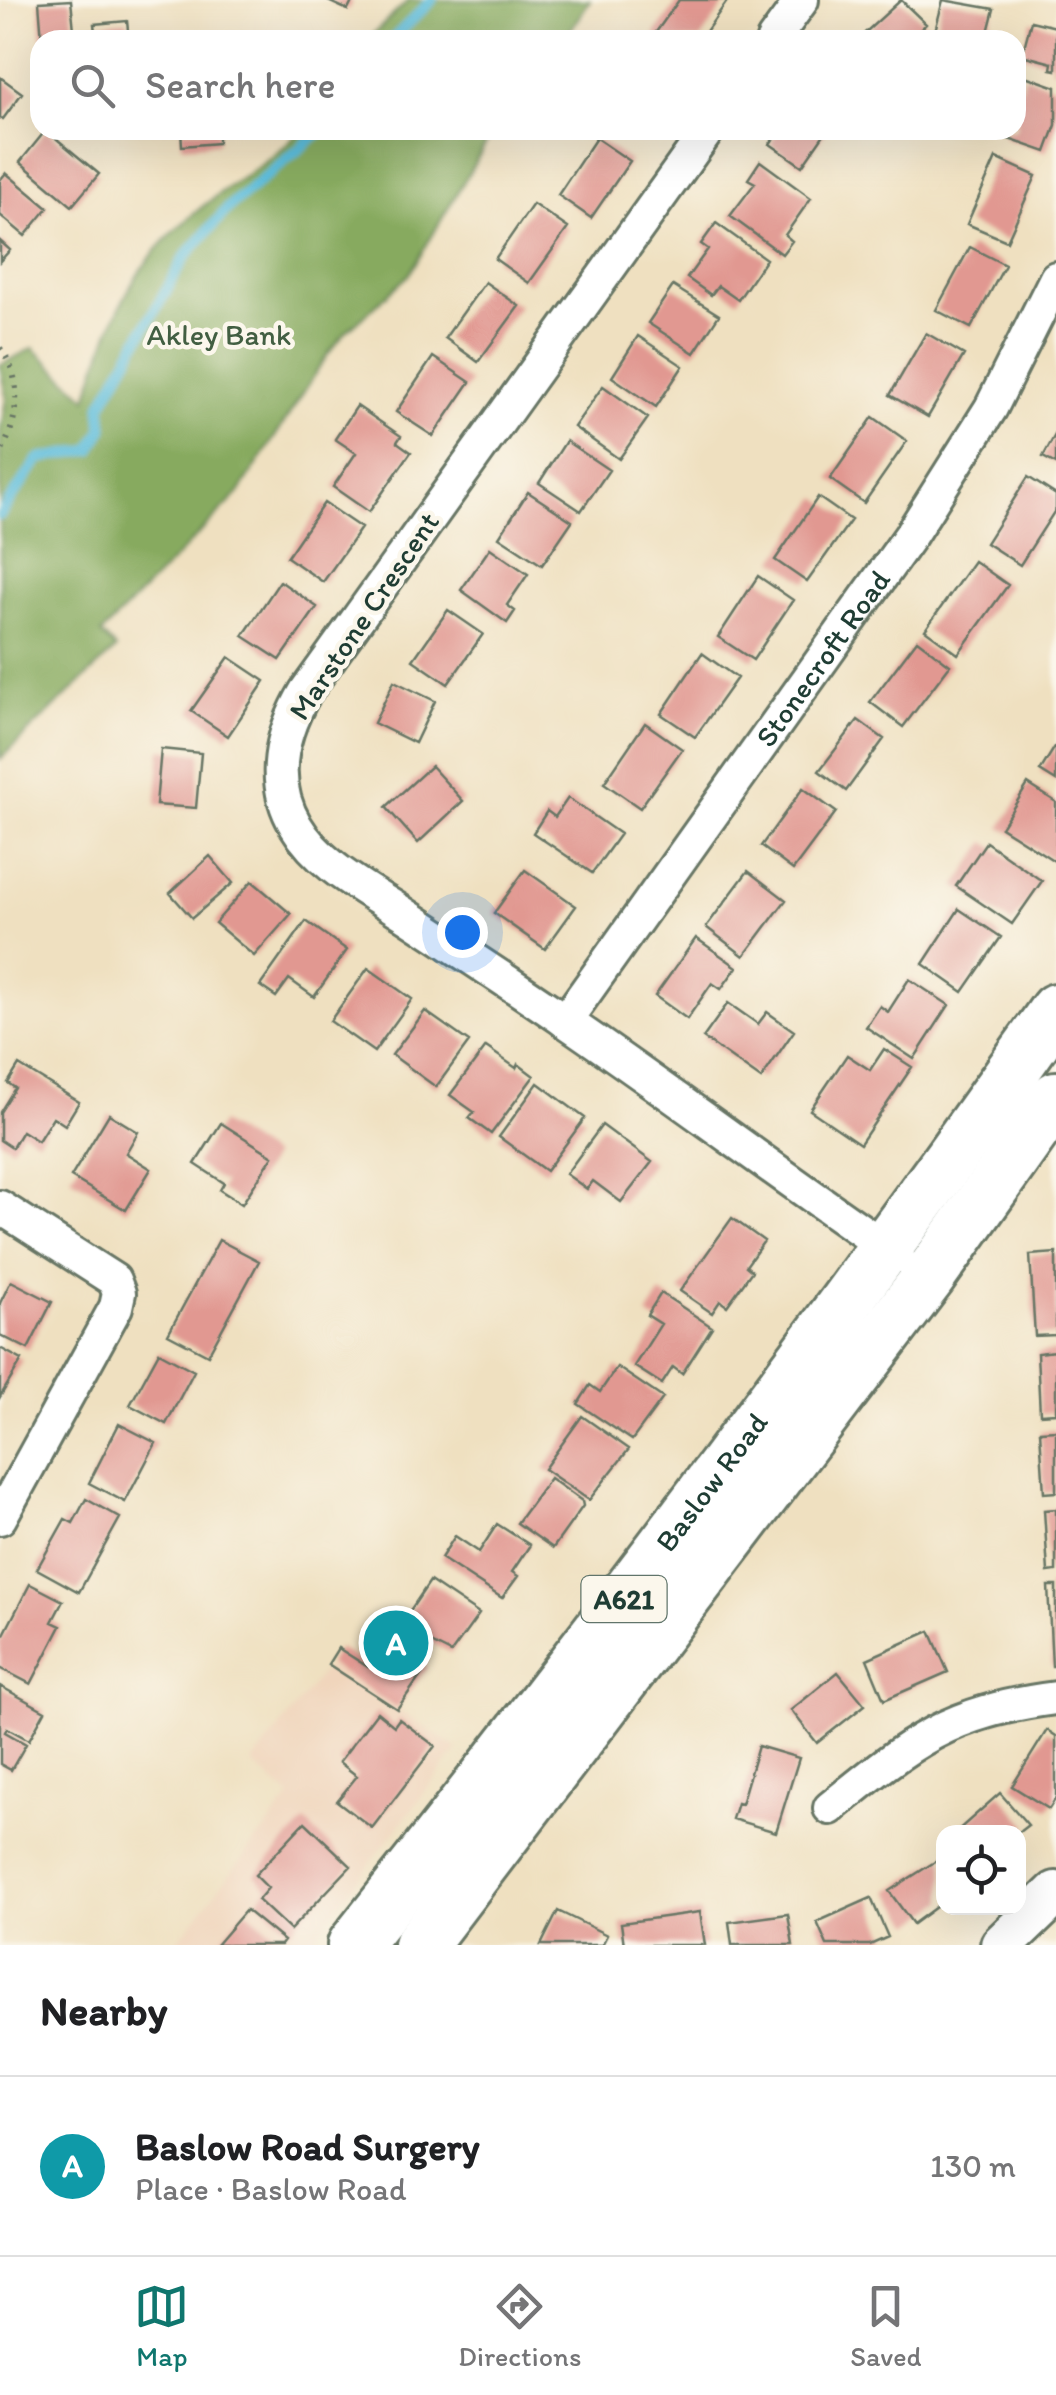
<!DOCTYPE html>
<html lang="en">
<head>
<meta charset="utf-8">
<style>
	body { margin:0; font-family:Itim,sans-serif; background:#f6f6f6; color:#202124 }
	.controls { position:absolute; right:30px; bottom:30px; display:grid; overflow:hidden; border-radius:20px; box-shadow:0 10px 40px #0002 }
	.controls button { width:90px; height:90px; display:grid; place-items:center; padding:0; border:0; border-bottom:2px solid #e0e0e0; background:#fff; color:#202124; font:50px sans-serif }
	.you { position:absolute; left:462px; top:932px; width:35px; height:35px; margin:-25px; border:8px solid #fff; border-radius:50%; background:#1a73e8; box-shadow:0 0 0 15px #1a73e833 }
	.badge { display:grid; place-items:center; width:65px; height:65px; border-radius:50%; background:#0f766e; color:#fff; font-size:32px; font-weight:700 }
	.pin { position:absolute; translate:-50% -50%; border:5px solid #fff; box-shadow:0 2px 10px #0006 }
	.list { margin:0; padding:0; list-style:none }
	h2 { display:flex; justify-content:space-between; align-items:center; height:130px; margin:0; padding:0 40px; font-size:42px }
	h2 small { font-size:32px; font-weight:400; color:#757577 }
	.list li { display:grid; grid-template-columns:65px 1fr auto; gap:30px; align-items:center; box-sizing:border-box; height:180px; padding:0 40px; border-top:2px solid #e0e0e0 }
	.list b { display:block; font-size:38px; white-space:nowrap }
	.list p { margin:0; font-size:32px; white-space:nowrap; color:#757577 }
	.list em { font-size:32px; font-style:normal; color:#757577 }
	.icon { flex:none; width:55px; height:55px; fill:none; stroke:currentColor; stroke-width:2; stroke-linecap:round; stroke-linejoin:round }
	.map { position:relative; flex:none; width:1056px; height:1945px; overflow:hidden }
	.search { position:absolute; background:#fff; box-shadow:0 10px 40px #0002; left:30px; right:30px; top:30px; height:110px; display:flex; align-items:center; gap:25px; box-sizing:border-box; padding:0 35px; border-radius:30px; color:#757577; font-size:38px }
	.sheet { height:310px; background:#fff }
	nav { display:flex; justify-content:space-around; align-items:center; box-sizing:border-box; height:140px; border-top:2px solid #e0e0e0; background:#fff; font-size:28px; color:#757577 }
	nav a { display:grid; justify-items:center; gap:5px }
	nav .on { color:#0f766e }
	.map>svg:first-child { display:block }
	.built { fill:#f0d5bc }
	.forest { fill:#87aa5f; stroke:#53744a; stroke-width:2.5 }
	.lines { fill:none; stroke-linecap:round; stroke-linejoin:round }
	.stream { stroke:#5cbcda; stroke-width:11 }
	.building { fill:#e19891 }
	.minor-casing { stroke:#687665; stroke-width:38 }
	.tertiary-casing { stroke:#687665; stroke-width:48 }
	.primary-casing { stroke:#687665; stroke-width:58 }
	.path { stroke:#687665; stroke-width:6; stroke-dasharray:2.5 8; stroke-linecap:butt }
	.minor { stroke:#fff; stroke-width:32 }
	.tertiary { stroke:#fff; stroke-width:42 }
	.primary { stroke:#fff; stroke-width:52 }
	.labels { text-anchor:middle; stroke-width:9; stroke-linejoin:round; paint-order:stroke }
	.shield { fill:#fbf7ec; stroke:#61756b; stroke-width:2.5 }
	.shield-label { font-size:28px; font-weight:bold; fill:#1f3d34 }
	.park-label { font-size:30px; fill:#425f42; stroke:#fbf7ec }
	.street-label { font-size:30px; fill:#1f3d34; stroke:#fbf7ec }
</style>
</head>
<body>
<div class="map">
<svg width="1056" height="1945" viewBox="0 0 1056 1945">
	<rect width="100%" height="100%" fill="#fbf7ec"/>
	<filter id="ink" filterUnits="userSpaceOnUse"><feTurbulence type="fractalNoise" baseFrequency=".01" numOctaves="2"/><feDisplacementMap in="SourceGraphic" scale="20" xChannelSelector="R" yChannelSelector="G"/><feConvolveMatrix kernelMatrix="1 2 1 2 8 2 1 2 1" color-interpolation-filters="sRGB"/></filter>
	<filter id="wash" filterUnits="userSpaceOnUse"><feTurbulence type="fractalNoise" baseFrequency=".0048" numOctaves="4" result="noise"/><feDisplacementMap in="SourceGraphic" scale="40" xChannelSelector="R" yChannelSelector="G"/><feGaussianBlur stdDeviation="2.25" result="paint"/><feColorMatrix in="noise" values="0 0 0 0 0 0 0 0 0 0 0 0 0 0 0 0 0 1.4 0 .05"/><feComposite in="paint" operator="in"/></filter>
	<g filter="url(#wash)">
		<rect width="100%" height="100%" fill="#efe0c0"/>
		<path class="built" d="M 328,1664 L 458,1749 L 308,1945 L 174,1945 L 291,1797 L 252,1764 Z"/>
		<path class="forest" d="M 409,0 L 590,0 L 564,40 L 367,40 Z
			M 300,130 L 494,130 L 409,275 L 347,331 L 328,354 L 239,493 L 101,634 L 116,649 L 0,759 L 0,432 L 6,399 L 0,365 L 33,348 L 87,398 C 118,301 132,260 216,196 C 240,178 283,154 300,130 Z"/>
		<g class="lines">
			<path class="stream" d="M 392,40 L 432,0
				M 0,515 L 39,459 L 91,450 L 103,428 L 101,406 L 185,257 L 229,207 L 322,130"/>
		</g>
		<g id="blocks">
			<path class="building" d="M 71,0 L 75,40 L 42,40 L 39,2 Z
				M 326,0 L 353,0 L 348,10 Z
				M 679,0 L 728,0 L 700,40 L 661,40 L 654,35 Z
				M 901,0 L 926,24 L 915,35 L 920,40 L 857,40 Z
				M 943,0 L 994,9 L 986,40 L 933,39 Z
				M 127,21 L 129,40 L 96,40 L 94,24 Z
				M 1031,21 L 1056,27 L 1056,70 L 1051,69 L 1052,63 L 1022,55 Z
				M 1025,76 L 1056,87 L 1056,125 L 1046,152 L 1003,137 L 1006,130 L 1016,130 L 1016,101 Z
				M 0,77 L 22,93 L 3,119 L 0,118 Z
				M 46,130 L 99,174 L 72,206 L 20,162 Z
				M 181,130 L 218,130 L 218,143 L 182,146 Z
				M 779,130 L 827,130 L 802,166 L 770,144 Z
				M 596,138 L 630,161 L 591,218 L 558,195 Z
				M 996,158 L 1036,176 L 1007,241 L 967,224 Z
				M 760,161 L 811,198 L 785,235 L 792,241 L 782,254 L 730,216 L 755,183 L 748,179 Z
				M 6,173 L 48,208 L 25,236 L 0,215 L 0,180 Z
				M 533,204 L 568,228 L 529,283 L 495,259 Z
				M 716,223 L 766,259 L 738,300 L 718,286 L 711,295 L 687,278 L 708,249 L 701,244 Z
				M 0,241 L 10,250 L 0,261 Z
				M 970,247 L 1005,265 L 971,328 L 936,310 Z
				M 485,282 L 519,306 L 478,362 L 445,338 Z
				M 673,286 L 719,315 L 694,353 L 648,323 Z
				M 926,333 L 964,355 L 928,417 L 890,395 Z
				M 638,336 L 683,366 L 656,407 L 612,377 Z
				M 433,357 L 470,382 L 433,436 L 396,412 Z
				M 603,386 L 648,418 L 619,459 L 574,427 Z
				M 357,406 L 401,436 L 397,442 L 411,452 L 369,512 L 333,487 L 356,453 L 335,439 Z
				M 873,417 L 907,441 L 864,503 L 830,479 Z
				M 1056,433 L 1056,464 L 1043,457 Z
				M 566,441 L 609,470 L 581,511 L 539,483 Z
				M 1028,477 L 1056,495 L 1056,509 L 1020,565 L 986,543 Z
				M 528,492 L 572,521 L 542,565 L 499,537 Z
				M 818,497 L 851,520 L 807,582 L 775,560 Z
				M 324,503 L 361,528 L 323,582 L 287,557 Z
				M 490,548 L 528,574 L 507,605 L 515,611 L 507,623 L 461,590 Z
				M 974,561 L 1008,585 L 958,654 L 925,630 Z
				M 758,576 L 793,600 L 753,660 L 718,637 Z
				M 280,581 L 317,607 L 280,660 L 243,636 Z
				M 448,610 L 483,634 L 448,684 L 413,660 Z
				M 917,640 L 950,665 L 903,727 L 870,702 Z
				M 702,653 L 737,678 L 695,737 L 661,714 Z
				M 229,657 L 265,681 L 228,736 L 191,711 Z
				M 394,681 L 435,701 L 415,743 L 374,723 Z
				M 858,720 L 884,739 L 846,791 L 819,771 Z
				M 645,723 L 682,749 L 640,808 L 604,783 Z
				M 1056,745 L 1056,781 L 1040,771 Z
				M 161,749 L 201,753 L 196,808 L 156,805 Z
				M 431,766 L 463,801 L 418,843 L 386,807 Z
				M 1028,784 L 1056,802 L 1056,862 L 1001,827 Z
				M 803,788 L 836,812 L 793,870 L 761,846 Z
				M 568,798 L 620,834 L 592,873 L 533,833 L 547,811 L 555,817 Z
				M 986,842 L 1042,881 L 1012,924 L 956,886 Z
				M 210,856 L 233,883 L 192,918 L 170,893 Z
				M 525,870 L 576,906 L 545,949 L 494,913 Z
				M 748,871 L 786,900 L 744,956 L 706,927 Z
				M 252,881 L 291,914 L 254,956 L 215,923 Z
				M 959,909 L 1001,937 L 963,992 L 923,964 Z
				M 306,921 L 347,950 L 314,997 L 289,979 L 276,997 L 260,986 Z
				M 696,938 L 737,967 L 721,989 L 712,983 L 687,1019 L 655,996 Z
				M 368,968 L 412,999 L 374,1052 L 330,1021 Z
				M 909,979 L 949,1005 L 914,1059 L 866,1027 L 880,1006 L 888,1012 Z
				M 728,1003 L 758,1024 L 767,1012 L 794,1031 L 761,1079 L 703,1038 Z
				M 425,1011 L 469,1042 L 436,1087 L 392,1055 Z
				M 486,1047 L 516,1068 L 518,1064 L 534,1076 L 491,1134 L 469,1118 L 474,1112 L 450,1095 Z
				M 884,1049 L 912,1067 L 860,1144 L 810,1110 L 847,1055 L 870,1070 Z
				M 19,1065 L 79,1102 L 65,1125 L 53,1117 L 38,1141 L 22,1131 L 12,1148 L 0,1140 L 0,1112 L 15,1088 L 8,1083 Z
				M 538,1083 L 585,1118 L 546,1171 L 499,1137 Z
				M 109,1114 L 138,1132 L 126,1153 L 151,1169 L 126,1210 L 71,1177 Z
				M 221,1123 L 273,1156 L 242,1204 L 220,1190 L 224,1183 L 195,1164 Z
				M 602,1125 L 652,1162 L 621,1202 L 593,1181 L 587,1189 L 566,1174 Z
				M 732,1218 L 764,1241 L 746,1266 L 752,1271 L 727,1306 L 720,1301 L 712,1313 L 680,1291 Z
				M 219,1240 L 259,1261 L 208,1355 L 168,1334 Z
				M 1056,1253 L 1056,1335 L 1035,1336 L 1030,1255 Z
				M 11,1281 L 52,1302 L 28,1349 L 0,1335 L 0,1303 Z
				M 661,1293 L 712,1327 L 682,1374 L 673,1367 L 662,1384 L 634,1366 L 661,1324 L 647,1315 Z
				M 0,1348 L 22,1360 L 0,1397 Z
				M 1056,1351 L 1056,1413 L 1040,1414 L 1037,1353 Z
				M 159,1352 L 194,1371 L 166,1424 L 130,1405 Z
				M 617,1367 L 663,1398 L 632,1440 L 578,1404 L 590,1385 L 600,1392 Z
				M 582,1416 L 629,1449 L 589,1500 L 544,1469 Z
				M 119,1424 L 156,1443 L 125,1502 L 89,1483 Z
				M 1056,1430 L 1056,1492 L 1044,1493 L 1040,1431 Z
				M 550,1478 L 582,1501 L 583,1506 L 553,1548 L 517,1523 Z
				M 86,1499 L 120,1518 L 79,1592 L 37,1569 L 65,1519 L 73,1523 Z
				M 1056,1509 L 1056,1571 L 1048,1572 L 1044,1510 Z
				M 497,1524 L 530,1545 L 512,1572 L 518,1576 L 502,1598 L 441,1558 L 455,1536 L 479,1552 Z
				M 430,1581 L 479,1614 L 451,1653 L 427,1641 L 414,1658 L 427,1667 L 397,1709 L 328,1664 L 338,1648 L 368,1667 L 376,1657 L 369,1652 L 366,1636 L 383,1612 L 401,1624 Z
				M 30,1584 L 63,1601 L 52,1622 L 61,1626 L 31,1684 L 0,1668 L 0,1642 Z
				M 1048,1586 L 1056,1586 L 1056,1666 L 1052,1666 Z
				M 930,1631 L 948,1672 L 884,1700 L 867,1659 Z
				M 838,1672 L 865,1705 L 817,1743 L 791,1710 Z
				M 0,1686 L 45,1711 L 29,1740 L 7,1728 L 5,1732 L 26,1744 L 11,1770 L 0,1764 Z
				M 377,1712 L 394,1726 L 399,1719 L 435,1746 L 372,1828 L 337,1801 L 357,1776 L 339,1762 Z
				M 1047,1730 L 1056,1736 L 1056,1798 L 1049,1809 L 1012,1786 Z
				M 758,1746 L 799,1758 L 776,1832 L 732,1819 L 737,1803 L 741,1804 Z
				M 1000,1793 L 1028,1825 L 1019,1832 L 956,1832 Z
				M 305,1822 L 351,1866 L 290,1930 L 258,1900 L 268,1888 L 255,1875 Z
				M 944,1856 L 944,1901 L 913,1924 L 889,1891 Z
				M 871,1898 L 888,1937 L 870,1945 L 827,1945 L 817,1922 Z
				M 246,1910 L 284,1941 L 281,1945 L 216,1945 Z
				M 558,1911 L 607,1935 L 602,1945 L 541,1945 Z
				M 700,1912 L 705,1945 L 624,1945 L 621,1923 Z
				M 788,1914 L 793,1945 L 732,1945 L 729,1922 Z"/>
		</g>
	</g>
	<g filter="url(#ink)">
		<use href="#blocks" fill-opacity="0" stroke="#687665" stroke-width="2.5"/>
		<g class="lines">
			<g class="minor-casing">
				<g id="minor">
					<path d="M 773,40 L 802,0"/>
					<path d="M 708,130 L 306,691 C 281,733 269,781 296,826 C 320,867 368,890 406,915 C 459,950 512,984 564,1020 C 677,1097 785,1179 898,1256"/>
					<path id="s1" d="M 565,1021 L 910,536 L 991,408 L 1056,278"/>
					<path d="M 0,1207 L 114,1280 L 119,1293 L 116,1307 L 0,1518"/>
					<path d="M 830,1808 C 912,1741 948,1712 1056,1698"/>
				</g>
			</g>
			<g class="tertiary-casing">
				<path id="tertiary" d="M 1002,1945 L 1056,1893"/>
			</g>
			<g class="primary-casing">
				<g id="primary">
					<path id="s2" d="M 354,1945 C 597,1640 831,1328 1056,1010"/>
					<path d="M 420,1945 L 929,1277 L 1056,1098"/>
				</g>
			</g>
			<path class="path" d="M 0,348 C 25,380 18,421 0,455"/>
			<use href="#minor" class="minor"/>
			<use href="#tertiary" class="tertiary"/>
			<use href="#primary" class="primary"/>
		</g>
	</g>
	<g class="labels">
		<rect class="shield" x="581.5" y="1576" width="85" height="46" rx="8"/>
		<g class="shield-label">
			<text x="624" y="1609">A621</text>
		</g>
		<g class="park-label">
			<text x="219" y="345">Akley Bank</text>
		</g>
		<g class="street-label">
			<text transform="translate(364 616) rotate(-56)" y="10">Marstone Crescent</text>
			<text dy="10" stroke="none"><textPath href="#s1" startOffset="445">Stonecroft Road</textPath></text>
			<text dy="10" stroke="none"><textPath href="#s2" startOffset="585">Baslow Road</textPath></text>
		</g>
	</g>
</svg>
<div class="controls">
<button><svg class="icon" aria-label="locate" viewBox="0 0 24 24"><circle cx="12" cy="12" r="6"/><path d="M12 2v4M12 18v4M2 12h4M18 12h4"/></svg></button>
</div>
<div class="you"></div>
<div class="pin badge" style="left:396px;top:1643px;background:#0f9aa8">A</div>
<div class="search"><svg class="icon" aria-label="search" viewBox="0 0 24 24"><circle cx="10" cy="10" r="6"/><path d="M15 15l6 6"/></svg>Search here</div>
</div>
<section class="sheet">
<h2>Nearby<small></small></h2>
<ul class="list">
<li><span class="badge" style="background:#0f9aa8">A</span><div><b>Baslow Road Surgery</b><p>Place · Baslow Road</p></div><em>130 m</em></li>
</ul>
</section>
<nav>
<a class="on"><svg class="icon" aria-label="map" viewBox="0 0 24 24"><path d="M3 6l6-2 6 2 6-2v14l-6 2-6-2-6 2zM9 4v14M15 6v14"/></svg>Map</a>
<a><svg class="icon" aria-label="directions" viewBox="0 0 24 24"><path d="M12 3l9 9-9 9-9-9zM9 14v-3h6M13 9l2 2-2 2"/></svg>Directions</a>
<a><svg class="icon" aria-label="saved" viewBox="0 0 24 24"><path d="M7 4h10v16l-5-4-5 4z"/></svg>Saved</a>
</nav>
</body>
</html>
